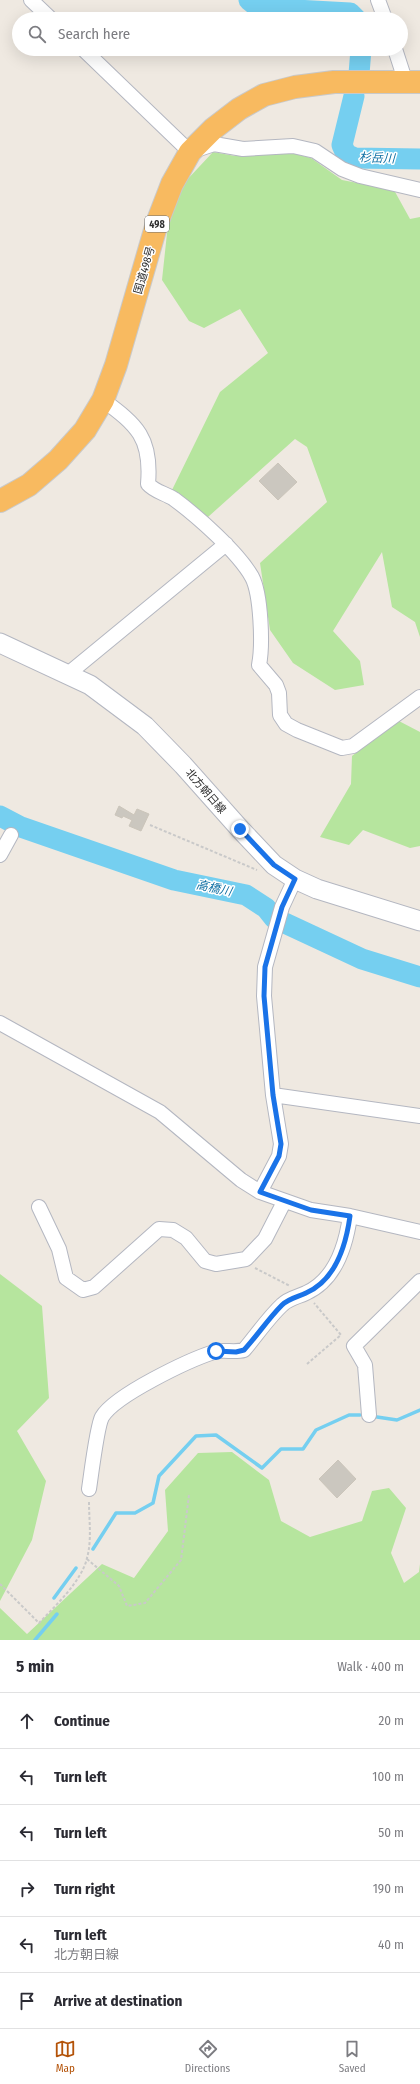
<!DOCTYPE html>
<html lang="en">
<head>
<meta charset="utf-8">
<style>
	body { margin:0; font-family:"Fira Sans Condensed","Noto Sans JP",sans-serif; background:#f2f2f3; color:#2b2b33 }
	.stop { position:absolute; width:12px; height:12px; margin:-9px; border:3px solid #1a73e8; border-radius:50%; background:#fff }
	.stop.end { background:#1a73e8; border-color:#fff; box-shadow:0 1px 4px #0008 }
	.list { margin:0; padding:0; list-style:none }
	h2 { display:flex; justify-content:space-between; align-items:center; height:52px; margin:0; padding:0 16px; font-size:17px }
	h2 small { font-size:13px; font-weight:400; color:#7c7c81 }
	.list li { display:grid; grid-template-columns:26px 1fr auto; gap:12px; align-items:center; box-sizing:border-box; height:56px; padding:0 16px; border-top:1px solid #e1e1e2 }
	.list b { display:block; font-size:15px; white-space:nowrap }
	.list p { margin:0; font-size:13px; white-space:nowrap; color:#7c7c81 }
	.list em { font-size:13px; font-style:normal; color:#7c7c81 }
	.icon { flex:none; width:22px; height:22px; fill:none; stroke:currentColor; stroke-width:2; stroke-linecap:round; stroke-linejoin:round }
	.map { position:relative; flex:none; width:420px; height:1640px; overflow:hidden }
	.search { position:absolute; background:#fff; box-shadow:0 4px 16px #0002; left:12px; right:12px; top:12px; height:44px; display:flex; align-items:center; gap:10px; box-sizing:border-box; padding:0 14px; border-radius:22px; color:#7c7c81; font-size:15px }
	.sheet { height:388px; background:#fff }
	nav { display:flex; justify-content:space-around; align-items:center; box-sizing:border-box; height:56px; border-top:1px solid #e1e1e2; background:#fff; font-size:11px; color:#7c7c81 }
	nav a { display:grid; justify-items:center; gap:2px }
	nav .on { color:#b45309 }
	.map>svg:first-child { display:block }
	.green { fill:#b6e59e }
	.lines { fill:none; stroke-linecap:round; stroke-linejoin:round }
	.stream { stroke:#75cff0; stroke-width:3.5 }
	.river { stroke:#75cff0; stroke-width:21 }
	.building { fill:#cbc7bf; stroke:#cbc5ba }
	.minor-casing { stroke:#b4b7c1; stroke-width:16 }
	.secondary-casing { stroke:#b4b7c1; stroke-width:21 }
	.trunk-casing { stroke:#c9c9c9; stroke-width:24 }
	.path { stroke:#c9c9c9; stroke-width:2; stroke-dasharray:3 2; stroke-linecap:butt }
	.minor { stroke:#fff; stroke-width:14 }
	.secondary { stroke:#fff; stroke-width:19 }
	.trunk { stroke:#f8ba60; stroke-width:22 }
	.route { stroke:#1a73e8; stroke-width:5 }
	.labels { text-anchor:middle; stroke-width:3; stroke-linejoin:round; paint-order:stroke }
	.shield { fill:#fff; stroke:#6d6d6d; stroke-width:1 }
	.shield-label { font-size:10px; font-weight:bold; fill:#2e2e2e }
	.street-label { font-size:11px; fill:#2e2e2e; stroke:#fff }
	.water-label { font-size:12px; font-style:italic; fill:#0d6fa3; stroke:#fff }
</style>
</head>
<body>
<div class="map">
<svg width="420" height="1640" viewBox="0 0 420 1640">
	<rect width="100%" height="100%" fill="#efe9e1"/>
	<path class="green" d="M 213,152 L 235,156 L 288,152 L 311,158 L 342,180 L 394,190 L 410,219 L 420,217 L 420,637 L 415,622 L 392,607 L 382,552 L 333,631 L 360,661 L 364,685 L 335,690 L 293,663 L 270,630 L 260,563 L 327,502 L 307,447 L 295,439 L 208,517 L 172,490 L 220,392 L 268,353 L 240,309 L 204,328 L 189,321 L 162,280 L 168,224 L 184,183 Z
		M 397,720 L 420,732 L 420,846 L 410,848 L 363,830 L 349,845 L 320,837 L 351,784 L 352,756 Z
		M 0,1274 L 42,1306 L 49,1398 L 17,1431 L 46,1481 L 32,1540 L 0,1601 Z
		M 232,1452 L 269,1480 L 281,1521 L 310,1537 L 362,1521 L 372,1491 L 389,1488 L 406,1508 L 391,1553 L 404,1583 L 419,1572 L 420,1564 L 420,1640 L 0,1640 L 0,1608 L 27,1634 L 102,1564 L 134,1578 L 168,1531 L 165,1490 L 198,1453 Z"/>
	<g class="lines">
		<path class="stream" d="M 377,1417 L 397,1420 L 420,1410
			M 93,1549 L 116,1513 L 135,1513 L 153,1503 L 159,1476 L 196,1436 L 216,1435 L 262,1468 L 281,1449 L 303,1449 L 316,1430 L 349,1415 L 360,1415
			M 54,1598 L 76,1568
			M 35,1640 L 57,1614"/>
		<path class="river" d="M 249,0 L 259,8 L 350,13 L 356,19
			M 359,74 L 361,49
			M 354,96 L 342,145 L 346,154 L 355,158 L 420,159
			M 0,816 L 21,827 L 174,880 L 246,895 L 266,908 L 274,918 L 362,959 L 420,977"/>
	</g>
	<path class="building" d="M 278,463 L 297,482 L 278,500 L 259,481 Z
		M 119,806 L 134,815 L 137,809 L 149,814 L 141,831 L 129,826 L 132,820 L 123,816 L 122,818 L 115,815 Z
		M 338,1460 L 356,1479 L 337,1498 L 319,1479 Z"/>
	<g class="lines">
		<g class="minor-casing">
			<path id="minor" d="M 31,0 L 51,19
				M 378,0 L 385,19
				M 83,49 L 190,152 L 214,144 L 243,149 L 293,146 L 315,151 L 342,169 L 360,176 L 420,190
				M 395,49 L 406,83
				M 103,400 C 137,425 152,438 148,484 C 155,492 165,493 174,499 C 197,516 238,552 252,577 C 261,594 263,645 259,665 L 276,685 L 279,693 L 280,715 L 286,724 L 297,730 L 342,748 L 353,746 L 420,697
				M 68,674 L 226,544
				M 0,855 L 11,835
				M 0,1023 L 160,1112 L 241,1180 L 260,1192 L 311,1210 L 350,1216 L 420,1232
				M 273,1095 L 420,1116
				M 260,1192 L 279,1156 L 281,1144 L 273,1095 L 264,996 L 265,967 L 282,907 L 295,879
				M 39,1207 L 59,1249 L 66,1278 L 83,1290 L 94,1287 L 159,1229 L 173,1230 L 186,1238 L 205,1261 L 216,1264 L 246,1259 L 265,1239 L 284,1202
				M 369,1415 L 365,1365 L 354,1346 L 420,1281
				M 89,1489 C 91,1476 97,1426 102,1417 C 115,1395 189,1360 214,1352 C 223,1349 234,1353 244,1350 C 256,1336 268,1318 282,1305 C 289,1298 298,1297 306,1293 C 335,1280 346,1245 350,1216"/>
		</g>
		<g class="secondary-casing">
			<path id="secondary" d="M 0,643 L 90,685 L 145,726 L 183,765 L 240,829 L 274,865 L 295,879 L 317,889 L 420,921"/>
		</g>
		<g class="trunk-casing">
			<path id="trunk" d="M 0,501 L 29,485 L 58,460 L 85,430 L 103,400 L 116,365 L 157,223 L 172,184 L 190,152 L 213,129 L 239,109 L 264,95 L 295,87 L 334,82 L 420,82"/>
		</g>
		<path class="path" d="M 150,825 L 257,870
			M 255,1268 L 290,1286
			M 307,1364 L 341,1335 L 314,1303
			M 87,1559 L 119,1586 L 127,1606 L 145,1603 L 181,1560 L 189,1495
			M 0,1584 L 39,1623 C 55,1606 82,1581 87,1558 C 92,1540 89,1520 89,1502"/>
		<use href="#minor" class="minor"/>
		<use href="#secondary" class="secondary"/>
		<use href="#trunk" class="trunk"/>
	</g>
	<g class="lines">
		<path class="route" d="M 216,1351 L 236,1352 L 244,1350 C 257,1336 268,1319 282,1305 C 289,1298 298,1297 306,1293 C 336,1280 346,1245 350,1216 L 311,1210 L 260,1192 L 279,1156 L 281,1144 L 273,1095 L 264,996 L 265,967 L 282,907 L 295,879 L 274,865 L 240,829"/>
	</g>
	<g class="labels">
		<rect class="shield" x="145" y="216" width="24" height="16" rx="3"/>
		<g class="shield-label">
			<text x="157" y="228">498</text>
		</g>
		<g class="street-label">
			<text transform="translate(144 270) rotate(-74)" y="4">国道498号</text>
			<text transform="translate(206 791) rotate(49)" y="4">北方朝日線</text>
		</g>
		<g class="water-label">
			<text transform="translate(377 158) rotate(2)" y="4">杉岳川</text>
			<text transform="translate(214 888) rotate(12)" y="4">高橋川</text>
		</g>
	</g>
</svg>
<div class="stop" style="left:216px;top:1351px"></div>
<div class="stop end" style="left:240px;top:829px"></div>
<div class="search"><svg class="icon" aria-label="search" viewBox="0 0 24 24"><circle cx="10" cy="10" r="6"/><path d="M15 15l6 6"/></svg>Search here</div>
</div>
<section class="sheet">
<h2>5 min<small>Walk · 400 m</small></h2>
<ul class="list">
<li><svg class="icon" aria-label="ahead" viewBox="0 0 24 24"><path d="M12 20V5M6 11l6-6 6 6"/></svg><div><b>Continue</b></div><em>20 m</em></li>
<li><svg class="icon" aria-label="left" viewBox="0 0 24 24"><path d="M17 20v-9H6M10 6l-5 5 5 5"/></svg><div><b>Turn left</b></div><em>100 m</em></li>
<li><svg class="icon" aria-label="left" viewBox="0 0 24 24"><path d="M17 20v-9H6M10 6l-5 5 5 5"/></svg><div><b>Turn left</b></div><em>50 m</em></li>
<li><svg class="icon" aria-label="right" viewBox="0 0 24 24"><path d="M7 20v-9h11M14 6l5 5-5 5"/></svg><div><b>Turn right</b></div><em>190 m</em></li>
<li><svg class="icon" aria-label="left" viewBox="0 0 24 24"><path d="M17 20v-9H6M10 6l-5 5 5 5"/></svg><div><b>Turn left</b><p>北方朝日線</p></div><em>40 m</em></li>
<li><svg class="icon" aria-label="arrive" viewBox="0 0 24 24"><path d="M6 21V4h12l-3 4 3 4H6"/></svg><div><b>Arrive at destination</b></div></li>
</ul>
</section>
<nav>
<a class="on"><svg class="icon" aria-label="map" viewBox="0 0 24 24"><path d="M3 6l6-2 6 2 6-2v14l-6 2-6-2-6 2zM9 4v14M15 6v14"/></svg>Map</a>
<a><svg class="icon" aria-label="directions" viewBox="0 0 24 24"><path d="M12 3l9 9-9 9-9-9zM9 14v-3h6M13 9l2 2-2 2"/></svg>Directions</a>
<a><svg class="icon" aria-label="saved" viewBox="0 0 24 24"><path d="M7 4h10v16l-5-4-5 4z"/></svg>Saved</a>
</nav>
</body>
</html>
